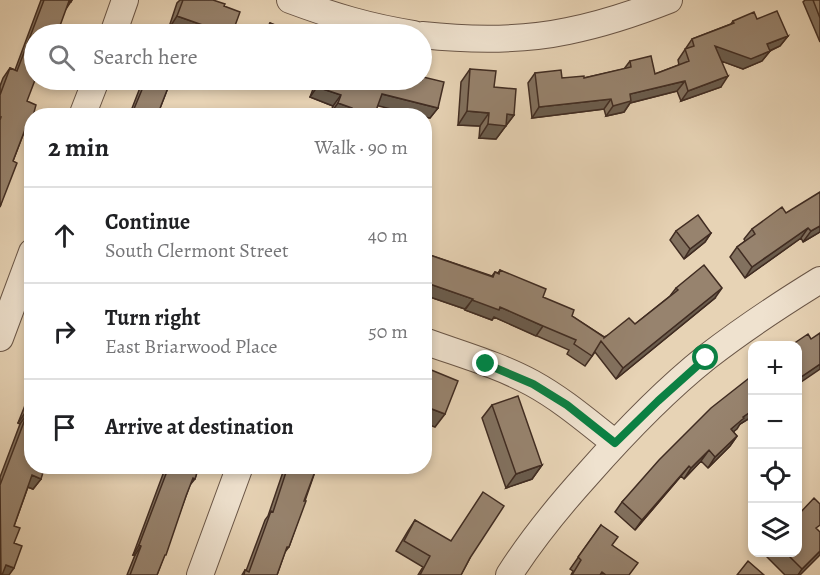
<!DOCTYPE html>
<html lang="en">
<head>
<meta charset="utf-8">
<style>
	body { margin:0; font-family:Alegreya,serif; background:#f6f6f6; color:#202124 }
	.controls { position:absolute; right:18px; bottom:18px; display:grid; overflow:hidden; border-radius:12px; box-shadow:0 3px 9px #0003 }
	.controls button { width:54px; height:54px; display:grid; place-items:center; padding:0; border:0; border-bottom:2px solid #e0e0e0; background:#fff; color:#202124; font:30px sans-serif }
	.stop { position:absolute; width:18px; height:18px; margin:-14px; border:4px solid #0b8043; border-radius:50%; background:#fff }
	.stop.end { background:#0b8043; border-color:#fff; box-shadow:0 2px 6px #0008 }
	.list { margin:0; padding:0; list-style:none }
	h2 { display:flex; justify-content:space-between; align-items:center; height:78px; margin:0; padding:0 24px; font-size:26px }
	h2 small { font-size:20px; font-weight:400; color:#757577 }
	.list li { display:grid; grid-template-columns:39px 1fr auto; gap:18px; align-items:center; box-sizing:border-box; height:96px; padding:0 24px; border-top:2px solid #e0e0e0 }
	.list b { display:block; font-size:22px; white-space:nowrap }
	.list p { margin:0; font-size:20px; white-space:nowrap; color:#757577 }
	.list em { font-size:20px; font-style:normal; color:#757577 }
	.icon { flex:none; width:33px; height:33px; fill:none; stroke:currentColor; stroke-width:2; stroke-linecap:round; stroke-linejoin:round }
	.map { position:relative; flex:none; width:820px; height:575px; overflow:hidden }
	.search { position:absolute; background:#fff; box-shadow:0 3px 9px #0003; left:24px; top:24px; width:408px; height:66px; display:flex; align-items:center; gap:15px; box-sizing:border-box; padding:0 21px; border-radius:33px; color:#757577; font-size:22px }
	.panel { position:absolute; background:#fff; box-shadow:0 3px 9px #0003; left:24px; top:108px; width:408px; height:366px; border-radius:24px }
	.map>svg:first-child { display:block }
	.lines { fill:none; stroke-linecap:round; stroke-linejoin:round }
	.minor-casing { stroke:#6a5647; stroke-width:28 }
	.minor { stroke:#efe2cf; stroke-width:26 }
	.wall { fill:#82715f; stroke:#402c22; stroke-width:1.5 }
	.shaded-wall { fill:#6a5c4d; stroke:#402c22; stroke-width:1.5 }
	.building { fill:#97836e; stroke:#402c22; stroke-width:1.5 }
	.route { stroke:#0b8043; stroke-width:8 }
</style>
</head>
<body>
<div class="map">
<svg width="820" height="575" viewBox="0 0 820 575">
	<rect width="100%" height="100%" fill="#e7d3b5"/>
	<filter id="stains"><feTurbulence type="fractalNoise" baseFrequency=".00333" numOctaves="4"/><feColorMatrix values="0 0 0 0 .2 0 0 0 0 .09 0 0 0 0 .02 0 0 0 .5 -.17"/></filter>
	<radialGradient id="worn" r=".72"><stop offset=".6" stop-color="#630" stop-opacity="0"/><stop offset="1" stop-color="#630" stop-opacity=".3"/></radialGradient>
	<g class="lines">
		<g class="minor-casing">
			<path id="minor" d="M 290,0 C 333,16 369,27 414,34
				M 113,34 L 125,0
				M 422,35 C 469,40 521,41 568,31 C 603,24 636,13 669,0
				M 82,116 L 96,80
				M 0,338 L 32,252
				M 424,341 C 460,354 499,365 532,383 C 563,400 588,422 615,443
				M 200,575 L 240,466
				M 509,575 C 532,539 559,506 587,475 C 624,433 663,392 707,357 C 743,329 781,304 820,280"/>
		</g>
		<use href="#minor" class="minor"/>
	</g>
	<path class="wall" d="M 41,0 L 72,0 L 66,9 L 34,34 L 27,101 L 28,128 L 23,135 L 13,161 L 0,207 L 0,86 L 3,78 L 10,68 L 15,70 Z
		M 180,0 L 213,0 L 168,30 L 177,3 Z
		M 805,0 L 820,0 L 820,42 L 803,2 Z
		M 757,19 L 788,36 L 780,46 L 770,51 L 762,61 L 743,69 L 722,61 L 721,87 L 681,101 L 677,91 L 630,103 L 624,112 L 606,116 L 604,109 L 532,118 L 528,83 L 535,73 L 562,78 L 584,78 L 624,69 L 630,61 L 655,74 L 679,65 L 678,60 L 692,39 L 731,24 L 733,21 Z
		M 270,23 L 292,34 L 263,34 Z
		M 470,69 L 494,87 L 514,115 L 496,139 L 479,138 L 480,126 L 458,125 L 461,82 Z
		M 423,77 L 438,108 L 430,118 L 424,117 L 424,116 L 418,116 L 378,105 L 374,116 L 334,116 L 330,114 L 333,106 L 310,97 L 313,89 L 287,80 L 422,80 Z
		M 143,80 L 171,80 L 157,116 L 129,116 Z
		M 786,213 L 820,232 L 803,242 L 801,238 L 745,278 L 730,257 L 737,247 L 745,241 L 744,239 L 752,229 Z
		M 676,231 L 711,233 L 705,242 L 684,259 L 670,240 Z
		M 424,253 L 492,276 L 495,272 L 498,273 L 500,270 L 604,337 L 635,324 L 670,296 L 676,288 L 715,298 L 616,379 L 595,352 L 585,366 L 567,354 L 569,350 L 494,317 L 492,320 L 465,310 L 465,309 L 424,295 Z
		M 753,375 L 753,416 L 740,424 L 733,432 L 737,436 L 730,446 L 708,468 L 701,461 L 684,479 L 681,476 L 635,530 L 615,512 L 622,502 Z
		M 32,388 L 32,466 L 41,479 L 33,489 L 28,487 L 14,526 L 14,543 L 0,575 L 0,477 L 20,424 L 18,423 Z
		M 492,405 L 542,465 L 532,479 L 506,488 L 482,418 Z
		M 166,466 L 199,466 L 195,479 L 190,485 L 157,575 L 127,575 L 135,555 L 133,555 Z
		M 285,466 L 317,466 L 289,547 L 285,552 L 277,575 L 242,575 L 245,570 L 246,571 L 265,520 L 268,516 Z
		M 415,520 L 470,558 L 461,575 L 418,575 L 423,567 L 396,551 L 408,531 Z
		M 601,525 L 629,575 L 571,575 L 573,571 L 570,569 Z
		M 818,530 L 800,575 L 785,575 L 767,557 L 771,552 L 798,552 Z"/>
	<path class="shaded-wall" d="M 177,16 L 228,34 L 182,34 L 168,30 Z
		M 788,36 L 780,46 L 760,55 L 767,44 Z
		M 715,46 L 770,51 L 762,61 L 743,69 L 707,56 Z
		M 728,76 L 721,87 L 681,101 L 688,91 Z
		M 287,80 L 320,80 L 313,89 Z
		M 685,81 L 677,91 L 630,103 L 624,112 L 606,116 L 613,106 L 630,94 Z
		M 317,87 L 341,95 L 333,106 L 310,97 Z
		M 382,94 L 438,108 L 430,118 L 424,117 L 424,116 L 418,116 L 375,105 Z
		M 611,99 L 604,109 L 532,118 L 539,107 Z
		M 338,103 L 352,108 L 347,116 L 334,116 L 330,114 Z
		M 467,111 L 489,113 L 480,126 L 458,125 Z
		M 507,114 L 514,115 L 496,139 L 479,138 L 488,124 Z
		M 820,226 L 820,232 L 803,242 L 811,231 Z
		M 808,228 L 801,238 L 745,278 L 752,267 Z
		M 711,233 L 705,242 L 684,259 L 690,249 Z
		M 424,282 L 473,299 L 465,309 L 424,295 Z
		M 722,288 L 715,298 L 616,379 L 623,368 Z
		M 472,300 L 500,307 L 543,326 L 536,336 L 494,317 L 492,320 L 465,310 Z
		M 820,364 L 820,369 L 798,384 L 798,379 Z
		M 424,406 L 445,414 L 435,427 L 424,423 Z
		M 753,410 L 753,416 L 740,424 L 737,429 L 723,440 L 731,429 L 743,417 Z
		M 25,413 L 27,414 L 20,424 L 18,423 Z
		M 737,436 L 730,446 L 708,468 L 715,457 Z
		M 709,450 L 701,461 L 684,479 L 691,468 Z
		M 542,465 L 532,479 L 506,488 L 516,474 Z
		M 689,466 L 681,476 L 635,530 L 642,520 Z
		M 32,475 L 41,479 L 33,489 L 25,486 Z
		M 139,545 L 141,546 L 135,555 L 133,555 Z
		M 820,551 L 820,555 L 800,575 L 798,575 L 802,569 Z
		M 6,565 L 14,568 L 9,575 L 0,575 Z"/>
	<path class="building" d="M 44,0 L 72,0 L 71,2 L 69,1 L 57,34 L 34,34 L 34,80 L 35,80 L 27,101 L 36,105 L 33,116 L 32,116 L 32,118 L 28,128 L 26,127 L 13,161 L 17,163 L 0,207 L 0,120 L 1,117 L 0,117 L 0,95 L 10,68 L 17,71 Z
		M 183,0 L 213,0 L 225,4 L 224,6 L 240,12 L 232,34 L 228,34 L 177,16 Z
		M 813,0 L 820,0 L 820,18 Z
		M 777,11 L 788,36 L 767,44 L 770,51 L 751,59 L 715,46 L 728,76 L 688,91 L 685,81 L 630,94 L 631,101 L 613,106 L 611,99 L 539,107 L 535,73 L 561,70 L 562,78 L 584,76 L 584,78 L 631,67 L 630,61 L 651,56 L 655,74 L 689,61 L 685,49 L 694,46 L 692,39 L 734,23 L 733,21 L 754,12 L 757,19 Z
		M 270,23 L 293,32 L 292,34 L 266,34 Z
		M 422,69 L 424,70 L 423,77 L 444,82 L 438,108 L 382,94 L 374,116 L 350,116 L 352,108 L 338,103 L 341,95 L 317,87 L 320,80 L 393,80 L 397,81 L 397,80 L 422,80 Z
		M 470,69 L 496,71 L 494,87 L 516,89 L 514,115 L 507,114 L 506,126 L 488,124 L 489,113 L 467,111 Z
		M 146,80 L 171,80 L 157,116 L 131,116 Z
		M 820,192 L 820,226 L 811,231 L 808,228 L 752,267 L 737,247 L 755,234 L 752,229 L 782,207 L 786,213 Z
		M 698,215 L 711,233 L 690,249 L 676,231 Z
		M 424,253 L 493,277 L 495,272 L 499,274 L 500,270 L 546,289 L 543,297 L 574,310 L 572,316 L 604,337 L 604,338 L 629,318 L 635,324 L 678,290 L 676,288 L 704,265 L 722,288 L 623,368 L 601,341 L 592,356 L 574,344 L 576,340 L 543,326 L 500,307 L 499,310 L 472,300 L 473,299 L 424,282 Z
		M 820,333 L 820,364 L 798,379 L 798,345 L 794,345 L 793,344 L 808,334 L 811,339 Z
		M 424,367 L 458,381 L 445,414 L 424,406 L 428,398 L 424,396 Z
		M 753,375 L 753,410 L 743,417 L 744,418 L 731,429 L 737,436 L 715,457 L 709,450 L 691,468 L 689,466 L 642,520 L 622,502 L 659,460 L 711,408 Z
		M 32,396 L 32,466 L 45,466 L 41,479 L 32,475 L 14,526 L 20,528 L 14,543 L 22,546 L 14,568 L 6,565 L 2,575 L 1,575 L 0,485 L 27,414 L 25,413 Z
		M 518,396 L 542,465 L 516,474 L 492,405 Z
		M 169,466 L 199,466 L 195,479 L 193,478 L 186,496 L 166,555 L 165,555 L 157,575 L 130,575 L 141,546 L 139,545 Z
		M 288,466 L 317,466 L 304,501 L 306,501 L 289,547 L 287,547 L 277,575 L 244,575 L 245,570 L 249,572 L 271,511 L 273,512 Z
		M 483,492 L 504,506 L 470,558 L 461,575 L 420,575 L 430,556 L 404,541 L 415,520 L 451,541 Z
		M 814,498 L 820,504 L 820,525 L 816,528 L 820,532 L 820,551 L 802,569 L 785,552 L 798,552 L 798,515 Z
		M 601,525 L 618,537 L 612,545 L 638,563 L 629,575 L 606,575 L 602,572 L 600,575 L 572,575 L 581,560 L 578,557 Z
		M 748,561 L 764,575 L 737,575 Z"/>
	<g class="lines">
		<path class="route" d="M 486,364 L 533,384 L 567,405 L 615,443 L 658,401 L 706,358"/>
	</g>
	<rect width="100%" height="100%" filter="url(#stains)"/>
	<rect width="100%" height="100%" fill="url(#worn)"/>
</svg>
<div class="controls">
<button>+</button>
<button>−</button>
<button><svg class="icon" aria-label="locate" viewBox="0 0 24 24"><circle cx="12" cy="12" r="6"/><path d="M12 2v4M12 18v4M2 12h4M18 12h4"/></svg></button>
<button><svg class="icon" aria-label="layers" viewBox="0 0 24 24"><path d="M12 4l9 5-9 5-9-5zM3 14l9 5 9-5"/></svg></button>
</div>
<div class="stop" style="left:706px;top:358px"></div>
<div class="stop end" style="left:486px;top:364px"></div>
<div class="search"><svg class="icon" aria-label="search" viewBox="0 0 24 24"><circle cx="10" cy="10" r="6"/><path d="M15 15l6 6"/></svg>Search here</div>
<section class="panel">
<h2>2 min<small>Walk · 90 m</small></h2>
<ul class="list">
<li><svg class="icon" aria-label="ahead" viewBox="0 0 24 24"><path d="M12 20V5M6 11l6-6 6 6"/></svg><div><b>Continue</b><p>South Clermont Street</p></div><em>40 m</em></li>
<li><svg class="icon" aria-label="right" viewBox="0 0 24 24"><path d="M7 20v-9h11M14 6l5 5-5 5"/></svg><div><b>Turn right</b><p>East Briarwood Place</p></div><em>50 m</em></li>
<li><svg class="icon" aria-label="arrive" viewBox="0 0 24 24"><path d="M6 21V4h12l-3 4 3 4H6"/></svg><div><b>Arrive at destination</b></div></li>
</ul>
</section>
</div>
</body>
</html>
